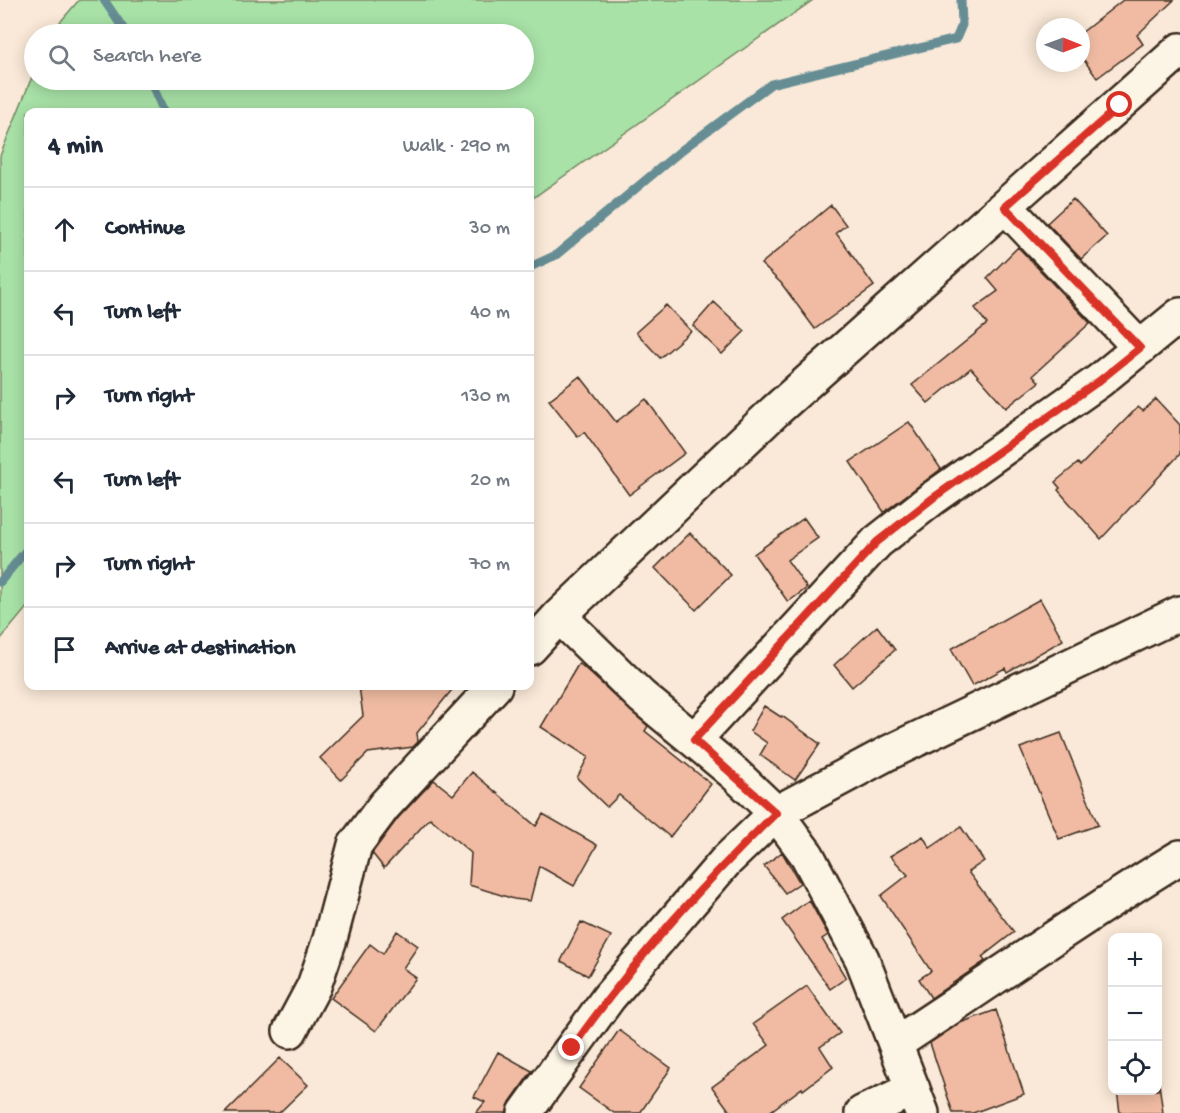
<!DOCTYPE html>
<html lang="en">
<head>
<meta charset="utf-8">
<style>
	body { margin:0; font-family:"Gochi Hand",sans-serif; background:#f2f2f3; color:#1f2937 }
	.controls { position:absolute; right:18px; bottom:18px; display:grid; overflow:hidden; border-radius:12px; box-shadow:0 3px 15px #0003 }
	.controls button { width:54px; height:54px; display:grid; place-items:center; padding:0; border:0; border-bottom:2px solid #e0e1e3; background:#fff; color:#1f2937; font:30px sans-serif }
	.compass { position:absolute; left:1036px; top:18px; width:54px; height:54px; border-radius:50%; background:#fff; box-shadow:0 3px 15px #0003; rotate:91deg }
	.stop { position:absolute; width:18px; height:18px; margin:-14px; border:4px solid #d93025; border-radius:50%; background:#fff }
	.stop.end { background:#d93025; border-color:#fff; box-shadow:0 2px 6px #0008 }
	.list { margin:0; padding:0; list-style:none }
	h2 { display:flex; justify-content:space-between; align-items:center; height:78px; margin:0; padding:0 24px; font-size:26px }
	h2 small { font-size:20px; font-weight:400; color:#747a83 }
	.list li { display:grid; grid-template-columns:39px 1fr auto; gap:18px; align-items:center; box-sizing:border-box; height:84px; padding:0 24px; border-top:2px solid #e0e1e3 }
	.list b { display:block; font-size:22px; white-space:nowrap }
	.list em { font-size:20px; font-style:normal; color:#747a83 }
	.icon { flex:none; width:33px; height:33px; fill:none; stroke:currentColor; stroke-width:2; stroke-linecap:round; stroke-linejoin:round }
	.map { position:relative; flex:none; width:1180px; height:1113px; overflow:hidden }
	.search { position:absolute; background:#fff; box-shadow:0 3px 15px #0003; left:24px; top:24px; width:510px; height:66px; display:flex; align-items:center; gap:15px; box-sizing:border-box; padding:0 21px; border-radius:33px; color:#747a83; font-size:22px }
	.panel { position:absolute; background:#fff; box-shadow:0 3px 15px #0003; left:24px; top:108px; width:510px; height:582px; border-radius:12px }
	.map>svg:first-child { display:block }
	.green { fill:#a8e2a7; stroke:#728662; stroke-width:1.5 }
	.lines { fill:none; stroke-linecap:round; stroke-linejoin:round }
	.stream { stroke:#668d94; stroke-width:9 }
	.building { fill:#f0bba2; stroke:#3b2a1e; stroke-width:1.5 }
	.minor-casing { stroke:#3b2a1e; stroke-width:38 }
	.minor { stroke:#fcf5e5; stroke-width:33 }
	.route { stroke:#d93025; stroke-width:8 }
</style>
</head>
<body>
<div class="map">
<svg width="1180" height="1113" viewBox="0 0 1180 1113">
	<rect width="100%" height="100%" fill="#fae9d8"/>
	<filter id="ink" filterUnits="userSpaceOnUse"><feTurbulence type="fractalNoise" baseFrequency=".0167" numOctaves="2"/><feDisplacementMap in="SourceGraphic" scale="12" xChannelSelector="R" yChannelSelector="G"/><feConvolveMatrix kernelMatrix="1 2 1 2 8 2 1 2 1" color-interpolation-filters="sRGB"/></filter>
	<g filter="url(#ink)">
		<path class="green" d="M 79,0 L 813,0 L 530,200 L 530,112 L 28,112 L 28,606 L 0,640 L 0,156 L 34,72 L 34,80 L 524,80 L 524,34 L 50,34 Z"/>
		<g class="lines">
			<path class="stream" d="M 104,0 L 127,34
				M 150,80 L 164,112
				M 530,267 L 556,255 L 683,149 L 771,84 L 956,39 L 962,25 L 961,0
				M 0,582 L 28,548"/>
		</g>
		<path class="building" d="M 1123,0 L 1174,0 L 1137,35 L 1143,44 L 1097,78 L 1081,56 L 1081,33 Z
			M 1073,199 L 1107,236 L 1081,259 L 1047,223 Z
			M 831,205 L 846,225 L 836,233 L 874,286 L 815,329 L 781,283 L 761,264 Z
			M 1018,247 L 1090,323 L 1033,375 L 1039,382 L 1006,408 L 971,368 L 928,403 L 912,385 L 987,324 L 975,308 L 998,291 L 987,278 Z
			M 714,302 L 745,331 L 722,354 L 693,326 Z
			M 666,305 L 691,331 L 660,358 L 636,332 Z
			M 580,376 L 616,422 L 646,399 L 685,453 L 629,495 L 584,432 L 578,437 L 549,400 Z
			M 1156,399 L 1180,425 L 1180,454 L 1101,539 L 1058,490 L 1060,488 L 1055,482 L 1078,463 L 1080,466 L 1138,407 L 1143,411 Z
			M 909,422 L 941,469 L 884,512 L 850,462 Z
			M 804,518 L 818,538 L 787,560 L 807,588 L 788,602 L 754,554 Z
			M 690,533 L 731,575 L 696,610 L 655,568 Z
			M 1040,599 L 1063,640 L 1007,672 L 1005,668 L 972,686 L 951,649 Z
			M 877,626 L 895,650 L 852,687 L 834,665 Z
			M 579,663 L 648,726 L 645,731 L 711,784 L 670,837 L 619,795 L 607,807 L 577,778 L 588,757 L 541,727 Z
			M 359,686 L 455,686 L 417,733 L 418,742 L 413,747 L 368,753 L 341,780 L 320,758 L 363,716 Z
			M 764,706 L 781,717 L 782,716 L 820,744 L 795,780 L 760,755 L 767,743 L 750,731 Z
			M 1061,733 L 1098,825 L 1059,839 L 1020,748 Z
			M 472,772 L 536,826 L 543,814 L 597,845 L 574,886 L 539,866 L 530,901 L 514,899 L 469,885 L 471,853 L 430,818 L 384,868 L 372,853 L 398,818 L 434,780 L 453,795 Z
			M 961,827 L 984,861 L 968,872 L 1014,932 L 982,957 L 985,961 L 931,998 L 919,979 L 931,971 L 881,896 L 908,875 L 890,856 L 923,836 L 930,848 Z
			M 782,852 L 800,883 L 785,893 L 764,866 Z
			M 809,900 L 828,935 L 822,939 L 846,978 L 830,989 L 782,920 Z
			M 581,922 L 611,936 L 588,976 L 561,961 Z
			M 397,931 L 418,946 L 403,968 L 416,978 L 376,1031 L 331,998 L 370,944 L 383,954 Z
			M 807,986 L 840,1033 L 820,1047 L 833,1067 L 803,1090 L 802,1088 L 768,1113 L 731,1113 L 712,1087 L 769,1045 L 753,1024 Z
			M 996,1010 L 1024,1094 L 973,1113 L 953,1113 L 930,1043 L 960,1023 Z
			M 619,1030 L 671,1068 L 640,1113 L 614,1113 L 579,1088 Z
			M 498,1052 L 532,1071 L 510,1102 L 507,1113 L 476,1113 L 485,1102 L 474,1097 Z
			M 280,1058 L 308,1085 L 279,1113 L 225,1113 Z
			M 1158,1076 L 1163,1113 L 1120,1113 L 1117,1090 L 1158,1090 Z"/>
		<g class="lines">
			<g class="minor-casing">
				<path id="minor" d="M 1005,206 L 1140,348
					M 559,616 L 642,697 L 735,774 L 776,813 L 807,855 L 862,959 L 922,1113
					M 530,648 L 559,616 L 775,411 L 1180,50
					M 694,740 L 877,542 L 933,498 L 1099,381 L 1180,315
					M 290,1031 L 314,986 L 330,939 L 355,845 L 384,806 L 495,686
					M 895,1044 C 990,982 1083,916 1180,857
					M 525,1113 L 609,997 L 725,862 L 776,813 L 888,753 L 1180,613
					M 862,1113 L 913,1089"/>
			</g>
			<use href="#minor" class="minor"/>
		</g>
	</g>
	<g class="lines" filter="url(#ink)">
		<path class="route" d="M 572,1048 C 632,963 701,885 776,813 L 694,740 L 877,542 L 933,498 L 1099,381 L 1140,348 L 1005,207 L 1120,105"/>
	</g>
</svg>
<div class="controls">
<button>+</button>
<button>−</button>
<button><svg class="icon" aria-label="locate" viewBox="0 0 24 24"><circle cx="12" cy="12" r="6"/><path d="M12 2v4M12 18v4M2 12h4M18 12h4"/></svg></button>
</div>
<svg class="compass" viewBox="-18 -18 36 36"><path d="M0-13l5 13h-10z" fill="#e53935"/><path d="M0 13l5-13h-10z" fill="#747a83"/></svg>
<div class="stop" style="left:1120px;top:105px"></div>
<div class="stop end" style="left:572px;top:1048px"></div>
<div class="search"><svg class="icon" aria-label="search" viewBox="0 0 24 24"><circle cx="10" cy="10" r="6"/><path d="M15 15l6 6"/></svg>Search here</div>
<section class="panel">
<h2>4 min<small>Walk · 290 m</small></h2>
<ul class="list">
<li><svg class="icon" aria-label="ahead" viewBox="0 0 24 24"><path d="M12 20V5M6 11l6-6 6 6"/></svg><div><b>Continue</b></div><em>30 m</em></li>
<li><svg class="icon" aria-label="left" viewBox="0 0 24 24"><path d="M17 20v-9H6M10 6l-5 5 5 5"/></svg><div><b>Turn left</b></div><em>40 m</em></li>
<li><svg class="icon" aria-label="right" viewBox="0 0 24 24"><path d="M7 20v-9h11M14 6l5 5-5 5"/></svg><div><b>Turn right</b></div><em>130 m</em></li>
<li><svg class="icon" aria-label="left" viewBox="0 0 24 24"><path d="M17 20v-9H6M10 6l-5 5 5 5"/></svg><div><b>Turn left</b></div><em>20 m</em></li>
<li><svg class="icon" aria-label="right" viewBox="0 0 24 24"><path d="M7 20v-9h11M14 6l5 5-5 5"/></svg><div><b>Turn right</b></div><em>70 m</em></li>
<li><svg class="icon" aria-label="arrive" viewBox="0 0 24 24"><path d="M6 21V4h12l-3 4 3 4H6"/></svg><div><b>Arrive at destination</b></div></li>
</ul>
</section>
</div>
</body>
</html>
